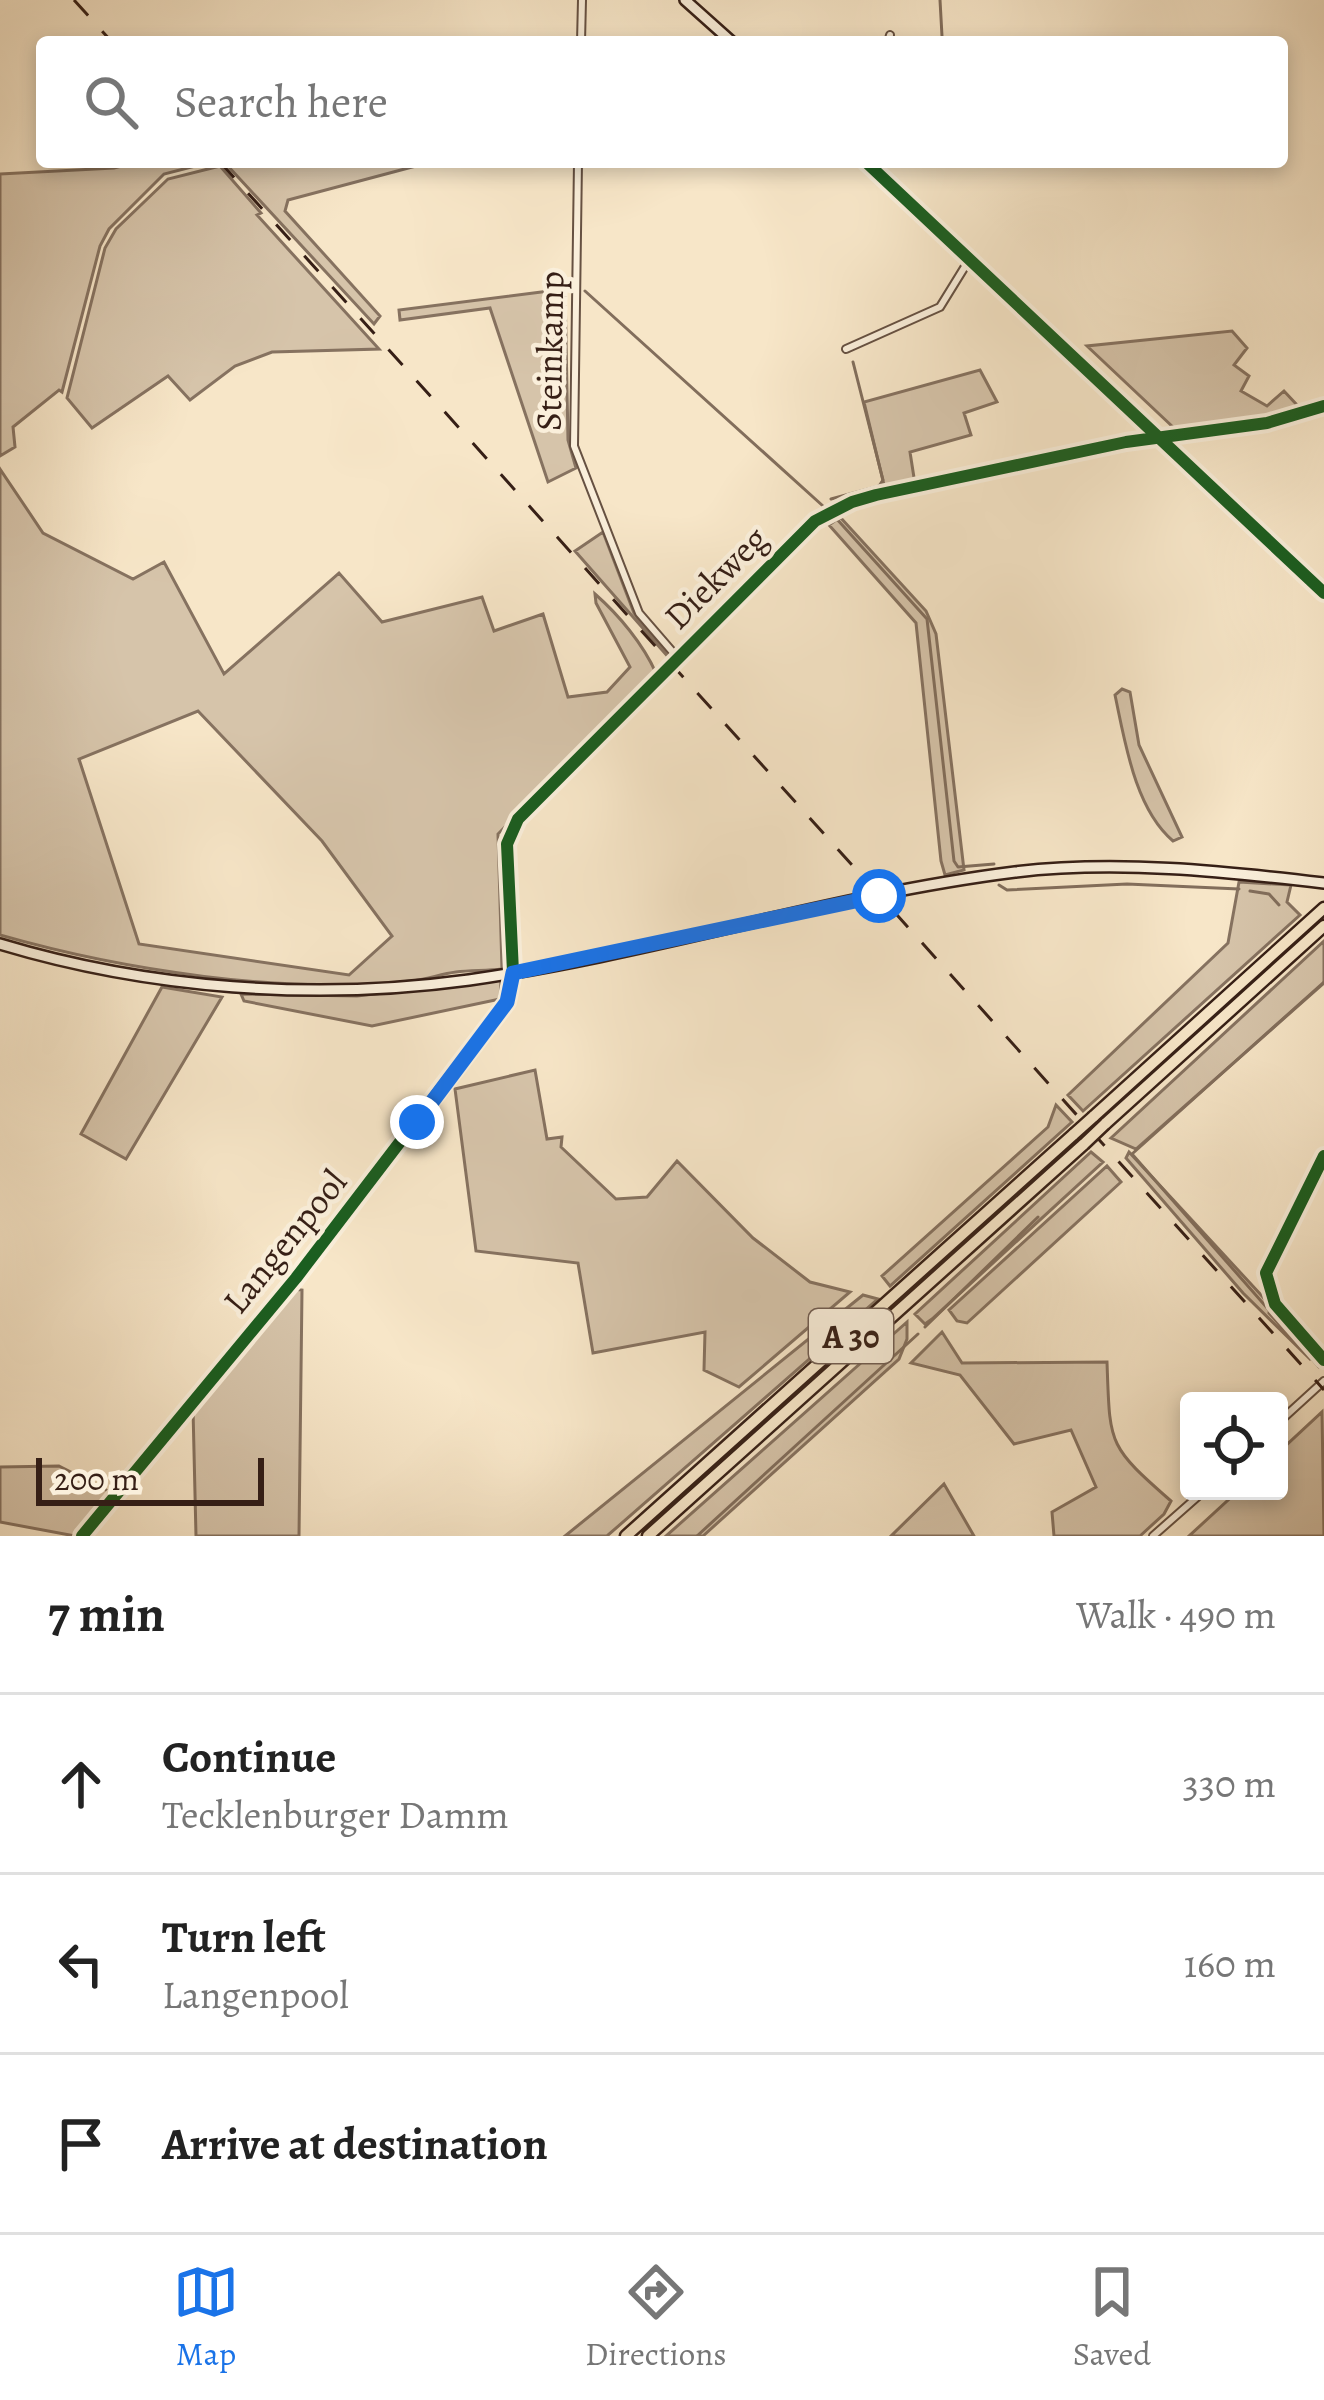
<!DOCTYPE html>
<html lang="en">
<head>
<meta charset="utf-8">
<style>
	body { margin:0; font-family:Alegreya,serif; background:#f2f2f2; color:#222 }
	.controls { position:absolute; right:36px; bottom:36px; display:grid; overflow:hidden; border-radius:12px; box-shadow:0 6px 18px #0003 }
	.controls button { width:108px; height:108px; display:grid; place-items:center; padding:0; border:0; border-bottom:3px solid #e0e0e0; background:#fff; color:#222; font:60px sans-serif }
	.scale { position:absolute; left:36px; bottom:30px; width:228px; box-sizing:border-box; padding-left:12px; border:6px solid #361f16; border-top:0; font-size:33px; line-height:42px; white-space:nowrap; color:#361f16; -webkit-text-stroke:9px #faefdb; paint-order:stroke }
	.stop { position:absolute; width:36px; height:36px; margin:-27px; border:9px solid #1a73e8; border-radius:50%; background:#fff }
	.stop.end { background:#1a73e8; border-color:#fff; box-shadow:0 3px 12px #0008 }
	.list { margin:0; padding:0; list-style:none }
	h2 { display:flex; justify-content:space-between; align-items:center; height:156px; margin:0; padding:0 48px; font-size:51px }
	h2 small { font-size:39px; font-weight:400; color:#767676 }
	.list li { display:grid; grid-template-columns:78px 1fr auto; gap:36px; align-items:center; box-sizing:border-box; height:180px; padding:0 48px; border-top:3px solid #e0e0e0 }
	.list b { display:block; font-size:45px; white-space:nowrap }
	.list p { margin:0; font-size:39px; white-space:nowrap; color:#767676 }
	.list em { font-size:39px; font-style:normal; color:#767676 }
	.icon { flex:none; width:66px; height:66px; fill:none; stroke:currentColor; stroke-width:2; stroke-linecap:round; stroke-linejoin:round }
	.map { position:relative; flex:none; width:1324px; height:1536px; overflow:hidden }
	.search { position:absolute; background:#fff; box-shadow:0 6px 18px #0003; left:36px; right:36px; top:36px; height:132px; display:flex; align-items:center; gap:30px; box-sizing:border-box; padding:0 42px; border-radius:12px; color:#767676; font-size:45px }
	.sheet { height:696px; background:#fff }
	nav { display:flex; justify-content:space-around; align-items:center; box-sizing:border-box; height:168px; border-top:3px solid #e0e0e0; background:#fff; font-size:33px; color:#767676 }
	nav a { display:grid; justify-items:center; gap:6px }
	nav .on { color:#1a73e8 }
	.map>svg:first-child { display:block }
	.green { fill:#d6c4aa; stroke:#867260; stroke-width:3; fill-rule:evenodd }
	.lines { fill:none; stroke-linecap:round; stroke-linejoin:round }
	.stream { stroke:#826e5c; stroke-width:3 }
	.street-casing { stroke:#665142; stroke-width:10 }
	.secondary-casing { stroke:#361f16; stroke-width:14 }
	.highway-casing { stroke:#361f16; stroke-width:15 }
	.street { stroke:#faefdb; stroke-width:6 }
	.secondary { stroke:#faefdb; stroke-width:9 }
	.highway { stroke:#f7e6c8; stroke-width:10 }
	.rail { stroke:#361f16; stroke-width:3; stroke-dasharray:21 21; stroke-linecap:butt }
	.highway-bridge-casing { stroke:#361f16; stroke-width:15; stroke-linecap:butt }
	.highway-bridge { stroke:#f7e6c8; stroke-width:10 }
	.cycleway-casing { stroke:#faefdb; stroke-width:20 }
	.cycleway { stroke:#1b5e20; stroke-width:12 }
	.route { stroke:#1a73e8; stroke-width:15 }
	.labels { text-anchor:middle; stroke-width:9; stroke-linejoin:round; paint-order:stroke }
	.shield { fill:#faefdb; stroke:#715d51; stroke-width:3 }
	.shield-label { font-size:33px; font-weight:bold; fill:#361f16 }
	.street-label { font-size:36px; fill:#361f16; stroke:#faefdb }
</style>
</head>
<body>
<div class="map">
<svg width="1324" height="1536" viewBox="0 0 1324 1536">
	<rect width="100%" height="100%" fill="#f7e6c8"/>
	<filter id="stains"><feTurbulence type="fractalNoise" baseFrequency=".00167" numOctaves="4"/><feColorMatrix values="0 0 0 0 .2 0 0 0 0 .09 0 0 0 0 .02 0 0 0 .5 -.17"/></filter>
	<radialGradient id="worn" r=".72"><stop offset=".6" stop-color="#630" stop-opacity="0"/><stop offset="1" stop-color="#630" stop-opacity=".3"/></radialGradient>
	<path class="green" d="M 137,162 L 211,162 L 164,174 L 109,229 L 100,246 L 62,392 L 59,390 L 13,427 L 15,447 L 0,456 L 0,174 L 114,168 Z
		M 235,162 L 431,162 L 288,200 L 285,211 L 380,316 L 374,324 L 226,164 Z
		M 220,166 L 261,213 L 257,215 L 379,349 L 272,352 L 235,366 L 190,400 L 168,376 L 92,428 L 67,398 L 105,248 L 116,229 L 168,179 Z
		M 565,289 L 568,440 L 576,468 L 548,482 L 490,308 L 400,320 L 399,310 Z
		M 1232,331 L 1247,348 L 1234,365 L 1249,376 L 1241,391 L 1267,406 L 1284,391 L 1297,405 L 1295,413 L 1275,419 L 1174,428 L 1087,346 Z
		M 980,370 L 997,402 L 964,413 L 971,435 L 910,452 L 915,484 L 885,489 L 864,402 Z
		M 0,469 L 43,533 L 133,579 L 164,562 L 224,674 L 339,573 L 382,622 L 482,597 L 494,631 L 543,614 L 568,697 L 607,692 L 630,667 L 596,603 L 595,594 C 619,615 643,644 656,673 L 498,834 L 502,969 C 486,971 471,970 456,972 C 440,974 426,980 411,981 C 285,995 122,970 0,935 ZM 198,711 L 322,841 L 392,936 L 349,975 L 139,944 L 79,759 Z
		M 840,517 L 926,611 L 936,634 L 964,870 L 945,875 L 941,861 L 916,623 L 829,525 Z
		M 603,532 L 634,613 L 670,659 L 575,551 Z
		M 1122,689 L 1130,692 L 1139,745 L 1182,837 L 1173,841 C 1135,809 1125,742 1115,695 Z
		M 1239,882 L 1291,885 L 1287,902 L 1300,915 L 1083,1111 L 1068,1095 L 1228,943 Z
		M 1324,941 L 1324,983 L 1136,1149 L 1111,1138 Z
		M 501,980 L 500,999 L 372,1026 L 244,1001 L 241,994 L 357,996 Z
		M 162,987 L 222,997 L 126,1159 L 81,1134 Z
		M 535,1070 L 547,1139 L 562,1137 L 561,1147 L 616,1199 L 647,1197 L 677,1161 L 753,1238 L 810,1282 L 850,1292 L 739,1387 L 704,1370 L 705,1332 L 593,1353 L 578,1263 L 476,1251 L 455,1089 Z
		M 1056,1105 L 1072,1122 L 890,1286 L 882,1276 L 1048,1127 Z
		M 1091,1152 L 1103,1162 L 932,1319 L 925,1324 L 915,1314 Z
		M 1129,1152 L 1262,1296 L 1270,1305 L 1269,1313 L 1311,1360 L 1243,1293 L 1126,1158 Z
		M 1107,1166 L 1121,1182 L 967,1323 L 957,1321 L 949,1310 Z
		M 293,1289 L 302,1290 L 299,1536 L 196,1536 L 193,1409 Z
		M 863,1295 L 878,1299 L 607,1536 L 565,1536 Z
		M 907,1322 L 907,1339 L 899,1359 L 703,1536 L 666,1536 Z
		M 942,1332 L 962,1363 L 1107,1362 C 1110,1445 1107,1445 1171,1501 L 1164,1514 L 1140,1536 L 1054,1536 L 1052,1512 L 1096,1487 L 1071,1430 L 1014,1444 L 960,1375 L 911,1363 Z
		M 1322,1412 L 1324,1536 L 1189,1536 L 1238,1491 L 1279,1491 L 1279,1452 Z
		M 59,1466 L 110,1492 L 75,1536 L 0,1522 L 0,1467 Z
		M 944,1484 L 974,1536 L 891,1536 Z"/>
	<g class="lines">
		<path class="stream" d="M 940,0 L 942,36
			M 585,291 L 823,506
			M 831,499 L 879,486 L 883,480 L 853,362
			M 835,517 L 927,619 L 954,861 L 958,867 L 994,864
			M 999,885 L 1007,890 L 1127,884 L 1239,889
			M 1250,891 L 1269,894 L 1279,905
			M 925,1327 L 1038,1217
			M 1319,1367 L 1132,1154 L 1324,982
			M 697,1536 L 918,1334"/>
		<g class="street-casing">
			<path id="street" d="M 581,42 L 582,0
				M 888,42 L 890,35
				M 578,162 L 574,446 L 639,613 L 677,657
				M 846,349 L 940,307 L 969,260
				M 1279,1422 L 1324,1381
				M 82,1536 L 296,1278 L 507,1002 L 513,972 L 507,844 L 518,819 L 815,521 L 852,502 L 876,495 L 1126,442 L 1267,423 L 1324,406
				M 1153,1536 L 1204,1491"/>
		</g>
		<g class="secondary-casing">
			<path id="secondary" d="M 685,0 L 732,42
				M 866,162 L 1324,593
				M 0,944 C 149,989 315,1001 469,980 C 653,954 831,895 1015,872 C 1117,860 1222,871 1324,883"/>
		</g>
		<g class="highway-casing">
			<path id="highway" d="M 1093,1117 L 1324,908
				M 1105,1124 L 1324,926
				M 626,1536 L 1074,1134
				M 648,1536 L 1084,1144"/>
		</g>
		<use href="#street" class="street"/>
		<use href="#secondary" class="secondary"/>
		<use href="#highway" class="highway"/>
		<path class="rail" d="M 74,0 L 112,42
			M 220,162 L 1324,1390"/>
		<g class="highway-bridge-casing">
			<path id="highway-bridge" d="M 1074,1134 L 1093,1117
				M 1084,1144 L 1105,1124"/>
		</g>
		<use href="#highway-bridge" class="highway-bridge"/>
		<g class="cycleway-casing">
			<path id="cycleway" d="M 866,162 L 1324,593
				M 1324,1156 L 1266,1273 L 1275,1304 L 1324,1360
				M 82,1536 L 296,1278 L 507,1002 L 513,972 L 507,844 L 518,819 L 815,521 L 852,502 L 876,495 L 1126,442 L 1267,423 L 1324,406"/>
		</g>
		<use href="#cycleway" class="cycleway"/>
	</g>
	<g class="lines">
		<path class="route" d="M 417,1122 L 507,1002 L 513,973 L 879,896"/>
	</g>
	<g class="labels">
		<rect class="shield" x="809" y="1309" width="84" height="54" rx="9"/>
		<g class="shield-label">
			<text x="851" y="1348">A 30</text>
		</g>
		<g class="street-label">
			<text transform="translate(549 351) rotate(-89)" y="13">Steinkamp</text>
			<text transform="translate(715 577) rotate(-45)" y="13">Diekweg</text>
			<text transform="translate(284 1241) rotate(-51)" y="13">Langenpool</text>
		</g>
	</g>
	<rect width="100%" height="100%" filter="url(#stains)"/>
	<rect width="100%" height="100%" fill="url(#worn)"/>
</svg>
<div class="controls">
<button><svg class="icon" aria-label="locate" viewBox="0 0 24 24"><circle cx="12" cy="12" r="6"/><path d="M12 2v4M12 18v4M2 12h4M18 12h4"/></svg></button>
</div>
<div class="scale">200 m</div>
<div class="stop" style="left:879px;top:896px"></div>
<div class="stop end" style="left:417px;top:1122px"></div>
<div class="search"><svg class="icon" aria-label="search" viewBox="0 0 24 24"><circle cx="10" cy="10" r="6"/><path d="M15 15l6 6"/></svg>Search here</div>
</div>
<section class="sheet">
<h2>7 min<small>Walk · 490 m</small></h2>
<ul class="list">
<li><svg class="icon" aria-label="ahead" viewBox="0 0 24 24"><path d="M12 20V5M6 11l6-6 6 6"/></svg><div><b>Continue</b><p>Tecklenburger Damm</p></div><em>330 m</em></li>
<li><svg class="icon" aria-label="left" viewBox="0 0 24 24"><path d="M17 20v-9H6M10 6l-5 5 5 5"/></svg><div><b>Turn left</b><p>Langenpool</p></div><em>160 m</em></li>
<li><svg class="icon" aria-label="arrive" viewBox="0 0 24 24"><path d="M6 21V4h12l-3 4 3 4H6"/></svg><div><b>Arrive at destination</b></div></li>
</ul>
</section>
<nav>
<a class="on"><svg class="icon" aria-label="map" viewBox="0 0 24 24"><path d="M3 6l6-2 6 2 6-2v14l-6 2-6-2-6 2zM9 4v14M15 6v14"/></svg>Map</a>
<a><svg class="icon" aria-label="directions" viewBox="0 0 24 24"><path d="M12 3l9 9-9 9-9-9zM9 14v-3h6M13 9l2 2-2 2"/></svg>Directions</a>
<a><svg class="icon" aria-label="saved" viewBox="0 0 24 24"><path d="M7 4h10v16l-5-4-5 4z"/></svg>Saved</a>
</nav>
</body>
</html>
